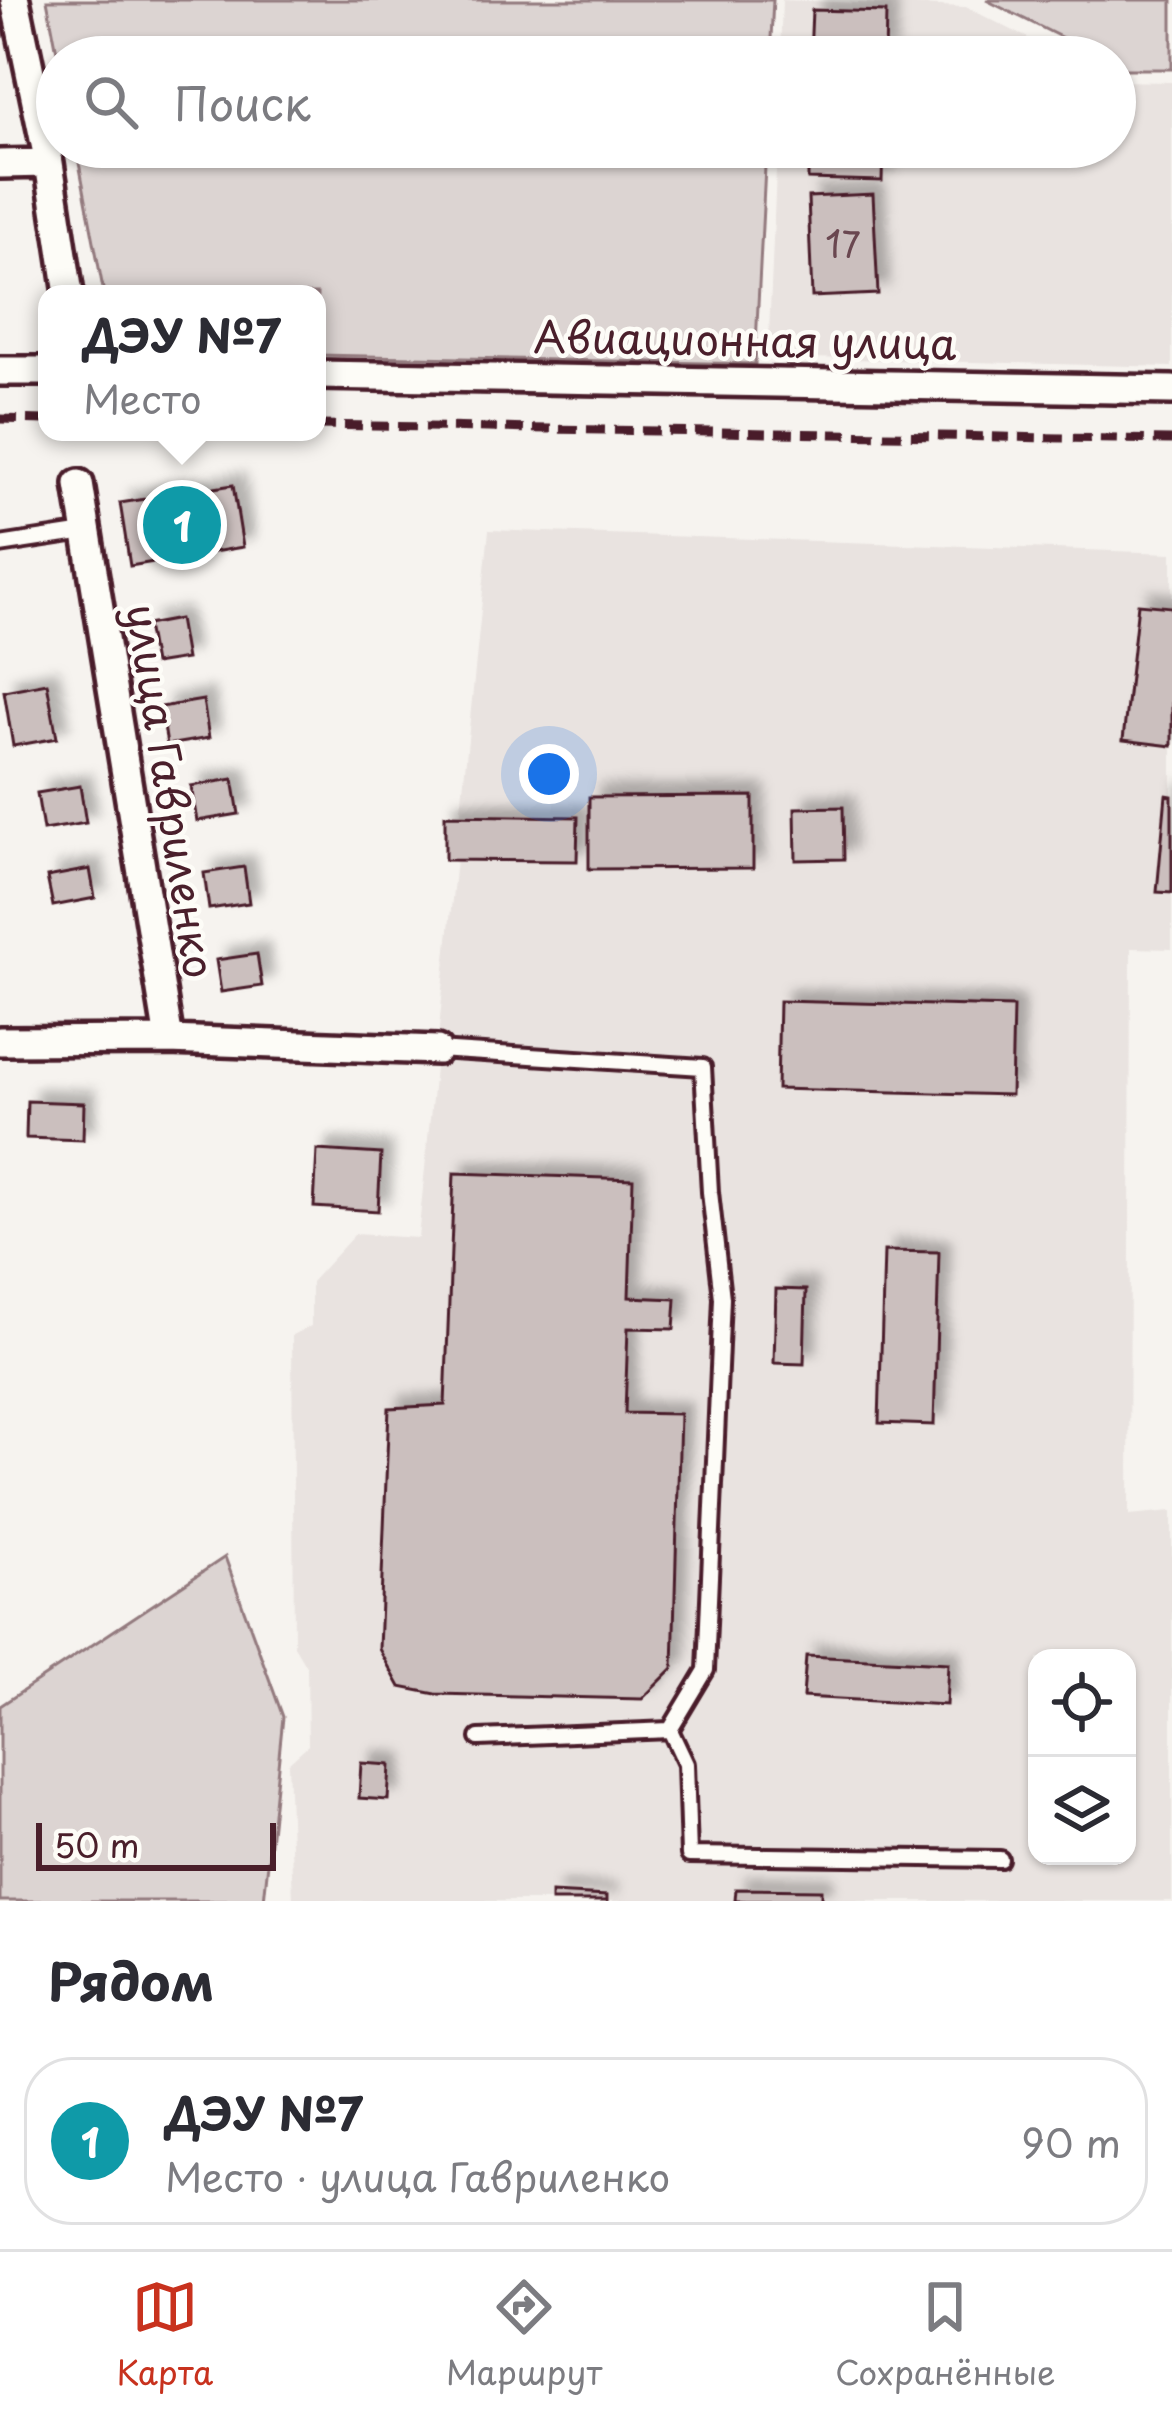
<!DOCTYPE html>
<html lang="ru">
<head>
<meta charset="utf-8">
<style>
	body { margin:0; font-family:"Playpen Sans",sans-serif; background:#f7f7f7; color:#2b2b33 }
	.controls { position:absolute; right:36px; bottom:36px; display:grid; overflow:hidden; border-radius:24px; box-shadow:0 3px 9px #0004 }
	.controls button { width:108px; height:108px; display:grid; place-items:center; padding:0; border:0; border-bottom:3px solid #e1e1e2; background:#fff; color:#2b2b33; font:60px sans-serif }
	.scale { position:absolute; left:36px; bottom:30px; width:240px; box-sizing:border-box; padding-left:12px; border:6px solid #4a1f2b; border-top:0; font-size:33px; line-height:42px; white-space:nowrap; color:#4a1f2b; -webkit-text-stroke:9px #fdfcf7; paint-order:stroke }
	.you { position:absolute; left:549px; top:774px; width:42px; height:42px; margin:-30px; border:9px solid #fff; border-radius:50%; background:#1a73e8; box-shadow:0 0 0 18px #1a73e833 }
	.badge { display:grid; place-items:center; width:78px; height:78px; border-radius:50%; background:#c8321e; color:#fff; font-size:39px; font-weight:700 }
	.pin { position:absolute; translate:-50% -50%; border:6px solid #fff; box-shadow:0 3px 12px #0006 }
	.popup { position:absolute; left:38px; top:285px; width:288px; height:156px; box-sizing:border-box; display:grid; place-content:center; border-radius:24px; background:#fff; filter:drop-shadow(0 3px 9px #0005); font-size:39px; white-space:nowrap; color:#7c7c81 }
	.popup b { font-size:45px; color:#2b2b33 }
	.popup::after { content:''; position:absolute; left:50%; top:100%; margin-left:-24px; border:24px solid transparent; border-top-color:#fff }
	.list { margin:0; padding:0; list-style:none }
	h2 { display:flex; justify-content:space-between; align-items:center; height:156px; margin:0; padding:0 48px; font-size:51px }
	h2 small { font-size:39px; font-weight:400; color:#7c7c81 }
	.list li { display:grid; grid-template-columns:78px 1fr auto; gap:36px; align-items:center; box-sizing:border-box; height:168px; margin:0 24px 24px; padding:0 24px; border:3px solid #e1e1e2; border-radius:48px }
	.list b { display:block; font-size:45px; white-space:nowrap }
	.list p { margin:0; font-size:39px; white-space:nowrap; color:#7c7c81 }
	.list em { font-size:39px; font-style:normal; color:#7c7c81 }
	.icon { flex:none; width:66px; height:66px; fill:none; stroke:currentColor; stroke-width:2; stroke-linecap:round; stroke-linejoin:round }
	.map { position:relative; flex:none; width:1172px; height:1901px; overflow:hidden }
	.search { position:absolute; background:#fff; box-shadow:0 3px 9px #0004; left:36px; right:36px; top:36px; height:132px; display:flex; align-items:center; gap:30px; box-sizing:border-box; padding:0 42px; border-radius:66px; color:#7c7c81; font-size:45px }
	.sheet { height:348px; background:#fff }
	nav { display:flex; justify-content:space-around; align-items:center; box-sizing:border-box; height:168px; border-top:3px solid #e1e1e2; background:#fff; font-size:33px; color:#7c7c81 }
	nav a { display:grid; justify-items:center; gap:6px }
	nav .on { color:#c8321e }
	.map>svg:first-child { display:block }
	.built { fill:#e9e3e0; fill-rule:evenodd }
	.green { fill:#dcd4d2; stroke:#937a7e; stroke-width:3 }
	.building { fill:#cbbfbe; stroke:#4a1f2b; stroke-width:3; filter:url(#shadow) }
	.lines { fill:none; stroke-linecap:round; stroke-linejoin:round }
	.lane-casing { stroke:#4a1f2b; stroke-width:22 }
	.street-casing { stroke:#4a1f2b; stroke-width:36 }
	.lane { stroke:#fdfcf7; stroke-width:14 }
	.street { stroke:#fdfcf7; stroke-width:27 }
	.rail { stroke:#4a1f2b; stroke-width:9; stroke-dasharray:18 9; stroke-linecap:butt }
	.labels { text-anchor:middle; stroke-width:9; stroke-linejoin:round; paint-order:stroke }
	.number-label { font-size:36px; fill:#6a4750 }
	.street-label { font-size:42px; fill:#4a1f2b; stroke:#fdfcf7 }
</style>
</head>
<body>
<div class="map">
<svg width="1172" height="1901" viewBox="0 0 1172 1901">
	<defs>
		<filter id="shadow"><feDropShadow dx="11" dy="-11" stdDeviation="6" flood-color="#0004"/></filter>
	</defs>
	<rect width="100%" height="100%" fill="#f6f3ef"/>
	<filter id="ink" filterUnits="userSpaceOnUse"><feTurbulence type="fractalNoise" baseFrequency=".00833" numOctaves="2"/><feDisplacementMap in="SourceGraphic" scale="24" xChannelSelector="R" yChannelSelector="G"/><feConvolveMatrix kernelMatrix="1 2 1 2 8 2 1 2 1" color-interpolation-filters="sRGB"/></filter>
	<g filter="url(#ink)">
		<path class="built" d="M 782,0 L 966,7 L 1066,57 L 780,57 Z
			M 1115,81 L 1172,82 L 1172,367 L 768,357 L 777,147 L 1115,147 Z
			M 489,530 L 1172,553 L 1172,949 L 1131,948 L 1129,1515 L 1172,1511 L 1172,1901 L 293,1901 L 288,1763 L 308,1745 L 307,1668 L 294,1646 L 292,1335 L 311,1326 L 311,1282 L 355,1234 L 418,1238 ZM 1037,1658 L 1127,1658 L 1127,1856 L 1037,1856 Z"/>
		<path class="green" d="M 47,0 L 773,0 L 770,57 L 58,57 Z
			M 986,0 L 1172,0 L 1172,69 L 1125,69 L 1115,64 L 1115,57 L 1101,57 Z
			M 76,147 L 766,147 L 755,364 L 317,355 L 317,294 L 104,294 Z
			M 225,1557 L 283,1717 L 264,1901 L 0,1901 L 0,1706 Z"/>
		<path class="building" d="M 812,10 L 886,12 L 885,57 L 810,57 Z
			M 808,147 L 883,147 L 882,181 L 808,179 Z
			M 873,194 L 878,294 L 812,297 L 808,197 Z
			M 233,485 L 243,547 L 130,566 L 120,503 Z
			M 1138,604 L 1172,607 L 1172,746 L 1123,740 Z
			M 179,619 L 186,659 L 154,664 L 147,625 Z
			M 47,683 L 57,738 L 13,746 L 4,691 Z
			M 203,700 L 209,738 L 167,745 L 161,707 Z
			M 233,779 L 239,814 L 197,821 L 191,786 Z
			M 80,786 L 86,823 L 43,830 L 37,793 Z
			M 1166,795 L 1172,796 L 1172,893 L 1157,892 Z
			M 753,796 L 753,868 L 589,869 L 589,797 Z
			M 843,807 L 844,859 L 796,860 L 795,808 Z
			M 445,815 L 578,817 L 577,861 L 445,860 Z
			M 244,867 L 249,903 L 209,909 L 204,873 Z
			M 90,869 L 95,898 L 53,906 L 47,877 Z
			M 257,954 L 262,986 L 221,992 L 216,960 Z
			M 779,1001 L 1013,1007 L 1011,1095 L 777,1089 Z
			M 27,1101 L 84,1103 L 83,1140 L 26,1138 Z
			M 317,1150 L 381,1154 L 378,1211 L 314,1207 Z
			M 454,1173 L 633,1179 L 629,1297 L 676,1299 L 674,1329 L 628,1328 L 625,1413 L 680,1414 L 673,1668 L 642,1699 L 436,1694 L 400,1687 L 379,1649 L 389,1408 L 445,1405 Z
			M 884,1251 L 939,1252 L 934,1425 L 879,1423 Z
			M 776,1289 L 806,1290 L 804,1364 L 774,1363 Z
			M 806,1656 L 948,1663 L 946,1705 L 803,1697 Z
			M 361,1763 L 390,1765 L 388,1800 L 359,1798 Z
			M 736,1889 L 821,1890 L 821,1901 L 735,1901 Z
			M 551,1893 L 607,1896 L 607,1901 L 551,1901 Z"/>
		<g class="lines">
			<g class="lane-casing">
				<path id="lane" d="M 0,545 L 85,532
					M 437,1050 L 703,1067 L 710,1192 L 722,1298 L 706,1670 L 670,1730 L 479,1738
					M 670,1730 L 686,1764 L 689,1855 L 1000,1859"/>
			</g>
			<g class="street-casing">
				<path id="street" d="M 15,0 L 49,163 L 69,294
					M 0,164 L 49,163
					M 0,371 L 47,371
					M 317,375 L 1172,390
					M 79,484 L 169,1040
					M 0,1041 L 169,1040 L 437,1050"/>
			</g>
			<use href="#lane" class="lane"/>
			<use href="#street" class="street"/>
			<path class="rail" d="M 0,419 L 47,420
				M 317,425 L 1172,440"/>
		</g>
	</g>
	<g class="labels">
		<g class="number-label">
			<text x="843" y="258">17</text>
		</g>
		<g class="street-label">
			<text transform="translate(745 341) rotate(1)" y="15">Авиационная улица</text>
			<text transform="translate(170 791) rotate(81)" y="15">улица Гавриленко</text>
		</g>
	</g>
</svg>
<div class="controls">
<button><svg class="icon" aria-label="locate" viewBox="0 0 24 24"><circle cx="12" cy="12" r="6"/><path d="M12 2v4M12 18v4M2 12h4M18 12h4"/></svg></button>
<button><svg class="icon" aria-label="layers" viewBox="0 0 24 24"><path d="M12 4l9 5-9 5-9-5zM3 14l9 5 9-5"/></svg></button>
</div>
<div class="scale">50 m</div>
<div class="you"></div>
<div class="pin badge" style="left:182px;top:525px;background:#0f9aa8">1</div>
<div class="popup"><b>ДЭУ №7</b>Место</div>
<div class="search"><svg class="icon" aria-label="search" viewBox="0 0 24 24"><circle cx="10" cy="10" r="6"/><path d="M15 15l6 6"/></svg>Поиск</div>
</div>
<section class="sheet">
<h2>Рядом<small></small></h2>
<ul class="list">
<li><span class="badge" style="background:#0f9aa8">1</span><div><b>ДЭУ №7</b><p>Место · улица Гавриленко</p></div><em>90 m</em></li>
</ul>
</section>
<nav>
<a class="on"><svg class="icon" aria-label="map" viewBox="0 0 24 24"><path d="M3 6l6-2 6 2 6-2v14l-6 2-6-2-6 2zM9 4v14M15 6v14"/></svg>Карта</a>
<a><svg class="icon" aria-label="directions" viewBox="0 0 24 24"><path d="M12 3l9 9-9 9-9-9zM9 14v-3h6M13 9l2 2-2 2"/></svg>Маршрут</a>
<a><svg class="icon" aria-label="saved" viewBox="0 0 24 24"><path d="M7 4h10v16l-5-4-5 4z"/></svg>Сохранённые</a>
</nav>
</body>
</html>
